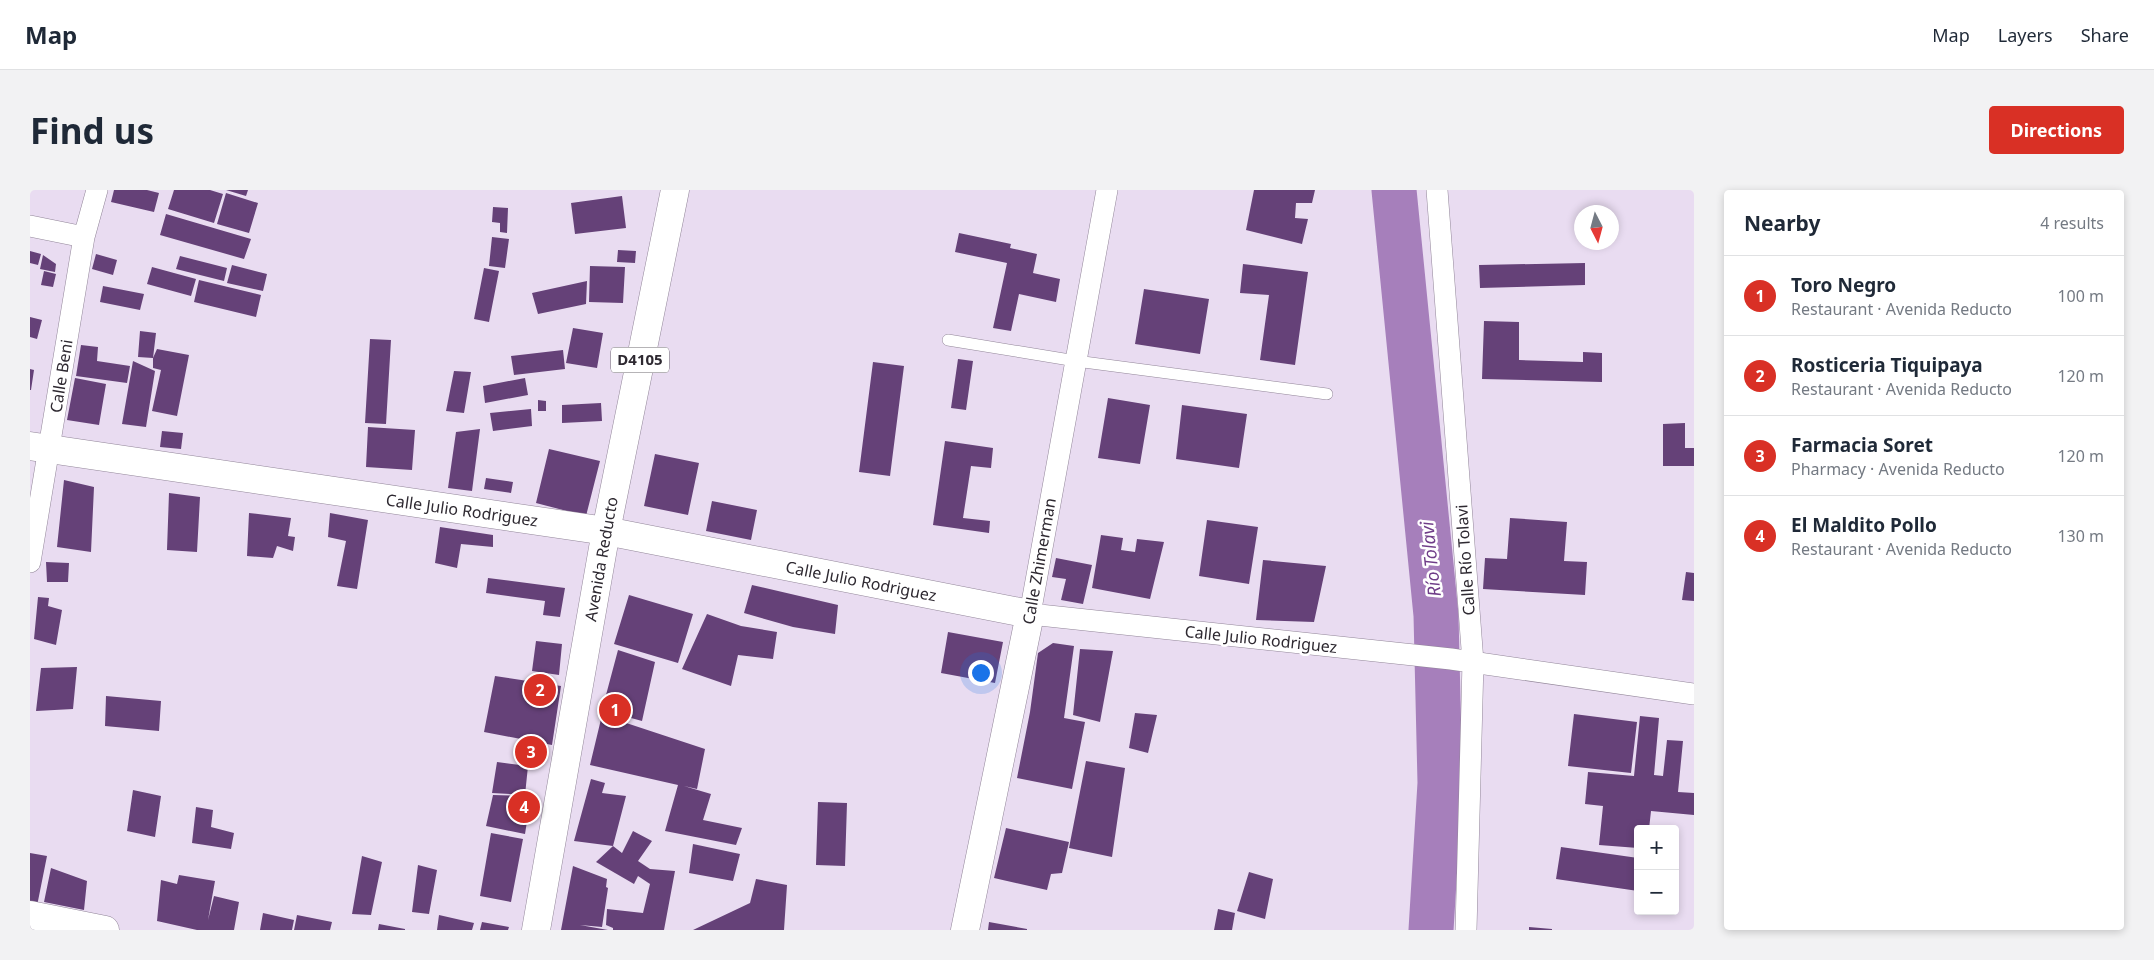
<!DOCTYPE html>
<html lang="en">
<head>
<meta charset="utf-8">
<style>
	body { margin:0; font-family:"Noto Sans",sans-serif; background:#f2f2f3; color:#1f2937 }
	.controls { position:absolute; right:15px; bottom:15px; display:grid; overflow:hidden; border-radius:5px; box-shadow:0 2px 8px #0003 }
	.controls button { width:45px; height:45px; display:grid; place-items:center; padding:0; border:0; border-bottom:1px solid #e0e1e3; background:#fff; color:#1f2937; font:25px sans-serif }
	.compass { position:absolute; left:1544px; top:15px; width:45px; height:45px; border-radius:50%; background:#fff; box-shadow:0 2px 8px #0003; rotate:174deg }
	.you { position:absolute; left:950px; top:482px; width:18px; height:18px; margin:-12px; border:4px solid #fff; border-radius:50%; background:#1a73e8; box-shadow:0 0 0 8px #1a73e833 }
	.badge { display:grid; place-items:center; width:32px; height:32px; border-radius:50%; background:#d93025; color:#fff; font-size:16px; font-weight:700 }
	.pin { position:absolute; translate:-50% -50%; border:2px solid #fff; box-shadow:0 1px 5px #0006 }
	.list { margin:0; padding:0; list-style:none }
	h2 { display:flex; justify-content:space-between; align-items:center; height:65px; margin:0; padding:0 20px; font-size:21px }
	h2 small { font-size:16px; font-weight:400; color:#747a83 }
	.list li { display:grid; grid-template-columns:32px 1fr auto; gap:15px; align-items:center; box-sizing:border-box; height:80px; padding:0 20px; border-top:1px solid #e0e1e3 }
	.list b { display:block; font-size:19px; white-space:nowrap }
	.list p { margin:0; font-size:16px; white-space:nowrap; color:#747a83 }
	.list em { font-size:16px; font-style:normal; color:#747a83 }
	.map { position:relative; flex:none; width:1664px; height:740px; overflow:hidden; border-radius:5px }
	header { display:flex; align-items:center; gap:30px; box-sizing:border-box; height:70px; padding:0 25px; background:#fff; border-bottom:1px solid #e0e1e3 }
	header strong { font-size:24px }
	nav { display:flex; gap:28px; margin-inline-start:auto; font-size:18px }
	.intro { display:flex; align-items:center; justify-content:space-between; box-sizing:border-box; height:120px; padding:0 30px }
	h1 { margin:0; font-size:35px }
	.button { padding:12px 22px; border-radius:5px; background:#d93025; color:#fff; font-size:18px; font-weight:700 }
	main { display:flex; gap:30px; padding:0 30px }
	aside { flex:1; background:#fff; border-radius:5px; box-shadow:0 2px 8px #0003 }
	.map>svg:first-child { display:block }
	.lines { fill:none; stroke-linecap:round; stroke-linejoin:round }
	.river { stroke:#a67fbb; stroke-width:45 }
	.building { fill:#654178 }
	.lane-casing { stroke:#928699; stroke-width:12 }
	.street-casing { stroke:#928699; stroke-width:22 }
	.secondary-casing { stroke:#928699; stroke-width:29 }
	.primary-casing { stroke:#928699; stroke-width:29 }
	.lane { stroke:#fff; stroke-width:11 }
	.street { stroke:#fff; stroke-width:21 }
	.secondary { stroke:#fff; stroke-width:28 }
	.primary { stroke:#fff; stroke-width:28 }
	.labels { text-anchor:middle; stroke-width:5; stroke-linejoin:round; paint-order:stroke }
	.shield { fill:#fff; stroke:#6d696f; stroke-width:1 }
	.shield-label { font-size:15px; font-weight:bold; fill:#2e2931 }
	.street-label { font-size:16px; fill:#2e2931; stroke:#fff }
	.water-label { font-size:18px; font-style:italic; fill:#6f3d88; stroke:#fff }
</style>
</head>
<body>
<header>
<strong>Map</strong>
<nav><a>Map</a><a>Layers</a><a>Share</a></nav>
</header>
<div class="intro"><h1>Find us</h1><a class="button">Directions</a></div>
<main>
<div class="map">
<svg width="1664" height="740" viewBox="0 0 1664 740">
	<rect width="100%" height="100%" fill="#e9dcf1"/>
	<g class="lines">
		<path class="river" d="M 1364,0 L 1406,425 L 1410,593 L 1401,740"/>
	</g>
	<path class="building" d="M 84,0 L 117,0 L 129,3 L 124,22 L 81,12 Z
		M 144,0 L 180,0 L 193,4 L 184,33 L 138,19 Z
		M 196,0 L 218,0 L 216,6 Z
		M 1224,0 L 1285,0 L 1282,13 L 1266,13 L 1265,28 L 1278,29 L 1272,54 L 1216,40 Z
		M 196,3 L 228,13 L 219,43 L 187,34 Z
		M 592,6 L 596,38 L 545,44 L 541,13 Z
		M 463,17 L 478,18 L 477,43 L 470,42 L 470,33 L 462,32 Z
		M 136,24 L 221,49 L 214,69 L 130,45 Z
		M 929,43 L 981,54 L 980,58 L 1007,64 L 1003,83 L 1030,89 L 1026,112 L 989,104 L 981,141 L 963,138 L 977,73 L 925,62 Z
		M 462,47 L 479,49 L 475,78 L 459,76 Z
		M 588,60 L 606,61 L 605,73 L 587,72 Z
		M 0,61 L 11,64 L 8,75 L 0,73 Z
		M 66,64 L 87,70 L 83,85 L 62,79 Z
		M 13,65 L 26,74 L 25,82 L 10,79 Z
		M 150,66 L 197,78 L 194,91 L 146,79 Z
		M 1555,73 L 1555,95 L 1450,98 L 1449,75 Z
		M 1213,74 L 1278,82 L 1265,175 L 1230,170 L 1239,105 L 1210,103 Z
		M 202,75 L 237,84 L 233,101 L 197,93 Z
		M 560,76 L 595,77 L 593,113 L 559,112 Z
		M 122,77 L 166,89 L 161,106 L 117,94 Z
		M 454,78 L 469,81 L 459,132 L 444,129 Z
		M 14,81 L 26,84 L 23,97 L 11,95 Z
		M 169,90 L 231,105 L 226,127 L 164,112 Z
		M 557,91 L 556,114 L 508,124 L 502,103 Z
		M 73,96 L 114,104 L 110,120 L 70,112 Z
		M 1114,99 L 1179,109 L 1170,164 L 1105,154 Z
		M 0,127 L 12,130 L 7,149 L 0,147 Z
		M 1454,131 L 1489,132 L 1489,170 L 1553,172 L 1553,162 L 1572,163 L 1572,192 L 1452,189 Z
		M 543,138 L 573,143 L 567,178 L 536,173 Z
		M 110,141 L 126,143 L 123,168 L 127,159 L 159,165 L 147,226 L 122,221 L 131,180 L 123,178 L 123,168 L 108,167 Z
		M 340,149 L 361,150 L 356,234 L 335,233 Z
		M 51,155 L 68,157 L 67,171 L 100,176 L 97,193 L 46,186 Z
		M 533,160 L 535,179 L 484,185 L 481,166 Z
		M 928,169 L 943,171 L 936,220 L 921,218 Z
		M 103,171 L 125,181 L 116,237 L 92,234 Z
		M 843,172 L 874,176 L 860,286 L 829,282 Z
		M 0,179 L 4,180 L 1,200 L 0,200 Z
		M 424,181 L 441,182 L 434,223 L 416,221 Z
		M 45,188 L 76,194 L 69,235 L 37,230 Z
		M 495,188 L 498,205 L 455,213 L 453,196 Z
		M 1078,208 L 1120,215 L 1110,274 L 1068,268 Z
		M 508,210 L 516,211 L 516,221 L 508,221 Z
		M 571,213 L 572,231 L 532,233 L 532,215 Z
		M 1152,215 L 1217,224 L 1209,278 L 1146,269 Z
		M 501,219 L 502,236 L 463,241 L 460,223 Z
		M 1655,233 L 1655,258 L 1664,258 L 1664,276 L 1633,276 L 1633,234 Z
		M 338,237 L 385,240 L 382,280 L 336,277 Z
		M 450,239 L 442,301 L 418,298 L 426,242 Z
		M 132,241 L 153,243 L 151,259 L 130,257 Z
		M 915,251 L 963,258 L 961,278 L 941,276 L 933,328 L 960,331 L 959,343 L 903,335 Z
		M 519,259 L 570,271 L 556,326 L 506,313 Z
		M 625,264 L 669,273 L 658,325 L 614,316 Z
		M 456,288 L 483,292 L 481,303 L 454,299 Z
		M 34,290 L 64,297 L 61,362 L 27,357 Z
		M 139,303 L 170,307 L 167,362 L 137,360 Z
		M 682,311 L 727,320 L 721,350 L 676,341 Z
		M 219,323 L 261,328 L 258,346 L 265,347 L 263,361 L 247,356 L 243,368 L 217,366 Z
		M 300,323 L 338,330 L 327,399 L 307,396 L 316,351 L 298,347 Z
		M 1480,328 L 1537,332 L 1534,371 L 1557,372 L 1555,405 L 1453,399 L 1455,368 L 1477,369 Z
		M 1177,330 L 1228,337 L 1219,394 L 1169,386 Z
		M 410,337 L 463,345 L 463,357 L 431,354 L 427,378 L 405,373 Z
		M 1071,345 L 1093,348 L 1091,360 L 1105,362 L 1107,349 L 1134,352 L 1120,409 L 1062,398 Z
		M 1026,368 L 1062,375 L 1053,414 L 1031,410 L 1036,389 L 1022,387 Z
		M 1233,370 L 1296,376 L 1284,432 L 1226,430 Z
		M 16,372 L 39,373 L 38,392 L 17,392 Z
		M 1656,382 L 1664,383 L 1664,411 L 1652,410 Z
		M 458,388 L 535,398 L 530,427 L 513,425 L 515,411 L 456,403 Z
		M 722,395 L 808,415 L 805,444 L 763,437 L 714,423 Z
		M 599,405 L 663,424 L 648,473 L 584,454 Z
		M 8,407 L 19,408 L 18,416 L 32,420 L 26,455 L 4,449 Z
		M 677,424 L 711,436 L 747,442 L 743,469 L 708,465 L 701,496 L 652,479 Z
		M 918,442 L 973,452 L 965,493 L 911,483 Z
		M 506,451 L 532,454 L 529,485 L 502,481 Z
		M 1023,453 L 1044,456 L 1034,528 L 1055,532 L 1042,599 L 987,588 L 1000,522 L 1008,463 Z
		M 1050,459 L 1083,461 L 1070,532 L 1043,525 Z
		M 588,460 L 625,472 L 612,531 L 572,520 Z
		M 47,477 L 43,519 L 6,521 L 11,478 Z
		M 465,486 L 531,496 L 522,555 L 454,542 Z
		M 76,506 L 131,511 L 129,541 L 75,536 Z
		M 1105,523 L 1127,525 L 1118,563 L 1099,558 Z
		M 1544,524 L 1607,532 L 1601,583 L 1538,576 Z
		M 572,525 L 675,559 L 667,599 L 654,596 L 681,604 L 673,630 L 712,638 L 706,655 L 635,641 L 648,595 L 560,575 Z
		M 1610,526 L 1629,528 L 1624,585 L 1633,586 L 1637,550 L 1653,551 L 1648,602 L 1664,603 L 1664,625 L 1621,621 L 1619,639 L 1608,639 L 1608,658 L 1569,655 L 1573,616 L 1555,614 L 1558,582 L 1604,586 Z
		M 1056,571 L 1095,578 L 1082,667 L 1039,658 Z
		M 467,572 L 498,576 L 495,605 L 462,603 Z
		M 561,589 L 575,593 L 572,603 L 596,606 L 583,656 L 544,651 Z
		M 103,600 L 131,606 L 125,647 L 97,641 Z
		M 463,605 L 501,606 L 495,644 L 456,636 Z
		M 788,612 L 817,613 L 815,676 L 786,675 Z
		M 166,617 L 183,620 L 181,637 L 204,643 L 201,659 L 162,653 Z
		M 976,638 L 1039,652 L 1032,683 L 1021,684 L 1017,700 L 964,688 Z
		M 603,641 L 622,651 L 608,671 L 620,679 L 645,681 L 634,740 L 583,740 L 583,738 L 576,735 L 577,719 L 613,723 L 620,694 L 608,686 L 604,694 L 566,672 L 583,656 L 592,663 Z
		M 461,643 L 493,649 L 481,712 L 450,706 Z
		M 663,654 L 710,664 L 703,691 L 659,683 Z
		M 1531,657 L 1608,668 L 1608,701 L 1526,689 Z
		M 0,663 L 17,666 L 7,716 L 0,714 Z
		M 332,666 L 352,672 L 341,725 L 322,724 Z
		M 388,675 L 407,680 L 399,724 L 382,722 Z
		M 543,676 L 577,689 L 576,697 L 578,698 L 572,737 L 550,735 L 578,740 L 531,740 Z
		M 21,678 L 57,691 L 54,720 L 14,712 Z
		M 1219,682 L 1243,689 L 1235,729 L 1207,721 Z
		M 149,685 L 185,691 L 178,730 L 184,706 L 209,712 L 204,740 L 167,740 L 127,731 L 131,690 L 147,694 Z
		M 726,689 L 757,695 L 754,740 L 663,740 L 720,713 Z
		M 1188,719 L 1205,723 L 1202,740 L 1184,740 Z
		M 233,723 L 264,730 L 262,740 L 230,740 Z
		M 267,725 L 302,732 L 300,740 L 264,740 Z
		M 409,725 L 444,733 L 442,740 L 407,740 Z
		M 452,732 L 479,737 L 478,740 L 450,740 Z
		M 959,732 L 997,739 L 997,740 L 958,740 Z
		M 349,734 L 375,739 L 375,740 L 348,740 Z
		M 1499,737 L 1522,739 L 1522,740 L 1499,740 Z"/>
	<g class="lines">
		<g class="lane-casing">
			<path id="lane" d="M 918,150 L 1046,171 L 1297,204"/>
		</g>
		<g class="street-casing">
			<path id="street" d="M 1077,0 L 1000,424 L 1421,469 L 1664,504
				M 1407,0 L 1443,472 L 1436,740
				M 0,36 L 54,47
				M 0,372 L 54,47 L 67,0"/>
		</g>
		<g class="secondary-casing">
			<path id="secondary" d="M 0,256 L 576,341 L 1000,424 L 935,740"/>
		</g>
		<g class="primary-casing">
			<path id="primary" d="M 0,725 L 75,740
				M 506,740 L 576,341 L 645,0"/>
		</g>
		<use href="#lane" class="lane"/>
		<use href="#street" class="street"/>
		<use href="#secondary" class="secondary"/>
		<use href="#primary" class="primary"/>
	</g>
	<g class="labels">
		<rect class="shield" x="581" y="157.5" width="58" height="25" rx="4"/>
		<g class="shield-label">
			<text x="610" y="175">D4105</text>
		</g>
		<g class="street-label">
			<text transform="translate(31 186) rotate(-81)" y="6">Calle Beni</text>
			<text transform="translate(432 320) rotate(8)" y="6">Calle Julio Rodriguez</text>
			<text transform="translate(571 369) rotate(-80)" y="6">Avenida Reducto</text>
			<text transform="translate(1435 370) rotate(-94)" y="6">Calle Río Tolavi</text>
			<text transform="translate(1009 371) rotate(-80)" y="6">Calle Zhimerman</text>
			<text transform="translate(831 391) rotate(11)" y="6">Calle Julio Rodriguez</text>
			<text transform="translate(1231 449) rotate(6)" y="6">Calle Julio Rodriguez</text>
		</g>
		<g class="water-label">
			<text transform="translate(1401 369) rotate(-96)" y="6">Río Tolavi</text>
		</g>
	</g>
</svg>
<div class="controls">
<button>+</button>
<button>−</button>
</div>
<svg class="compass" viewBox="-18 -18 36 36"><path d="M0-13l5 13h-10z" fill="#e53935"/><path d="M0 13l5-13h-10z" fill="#747a83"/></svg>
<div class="you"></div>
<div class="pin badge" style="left:585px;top:520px">1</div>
<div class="pin badge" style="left:510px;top:500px">2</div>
<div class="pin badge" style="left:501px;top:562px">3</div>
<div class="pin badge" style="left:494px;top:617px">4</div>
</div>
<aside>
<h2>Nearby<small>4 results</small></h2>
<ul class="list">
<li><span class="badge">1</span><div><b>Toro Negro</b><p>Restaurant · Avenida Reducto</p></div><em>100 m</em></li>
<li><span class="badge">2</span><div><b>Rosticeria Tiquipaya</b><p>Restaurant · Avenida Reducto</p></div><em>120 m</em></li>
<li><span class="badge">3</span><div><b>Farmacia Soret</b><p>Pharmacy · Avenida Reducto</p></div><em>120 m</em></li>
<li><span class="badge">4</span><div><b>El Maldito Pollo</b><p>Restaurant · Avenida Reducto</p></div><em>130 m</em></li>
</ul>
</aside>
</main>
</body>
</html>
